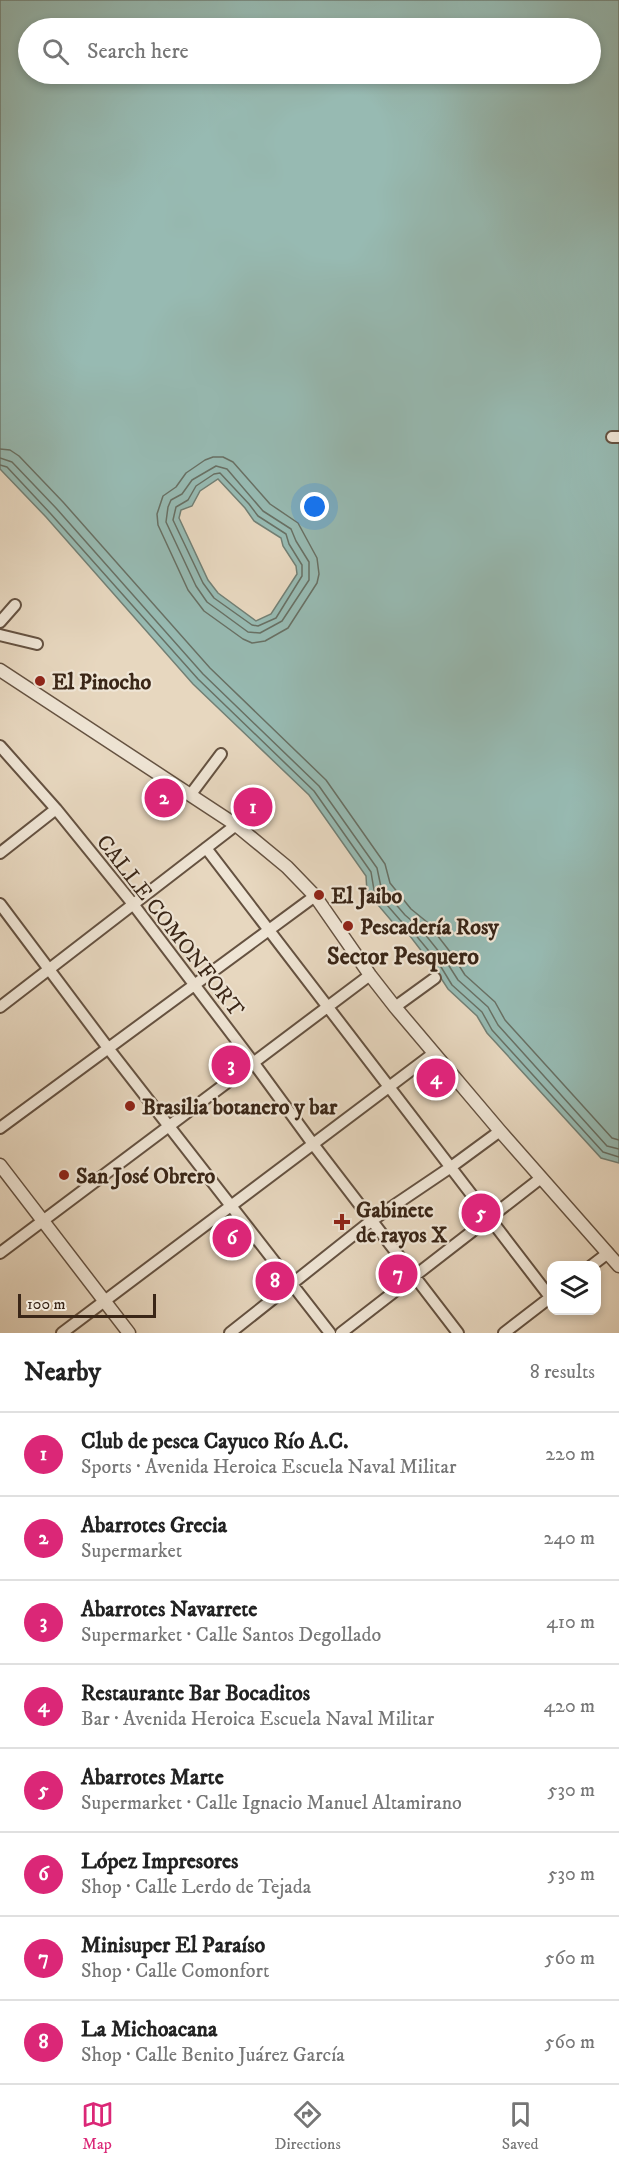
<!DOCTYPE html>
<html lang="en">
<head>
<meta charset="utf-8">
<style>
	body { margin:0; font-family:"IM FELL DW Pica",serif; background:#f6f6f6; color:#222 }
	.controls { position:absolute; right:18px; bottom:18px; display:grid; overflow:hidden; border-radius:12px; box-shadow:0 3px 9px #0003 }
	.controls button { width:54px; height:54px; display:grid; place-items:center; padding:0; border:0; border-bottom:2px solid #e0e0e0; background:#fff; color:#222; font:30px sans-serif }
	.scale { position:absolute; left:18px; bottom:15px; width:138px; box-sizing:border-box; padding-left:6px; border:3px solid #3a2617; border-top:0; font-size:16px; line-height:21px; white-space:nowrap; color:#3a2617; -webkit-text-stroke:4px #efe5d5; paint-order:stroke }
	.you { position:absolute; left:315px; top:507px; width:21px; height:21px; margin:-15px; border:4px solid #fff; border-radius:50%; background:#1a73e8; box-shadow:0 0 0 9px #1a73e833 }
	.badge { display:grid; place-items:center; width:39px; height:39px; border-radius:50%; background:#db2777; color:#fff; font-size:20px; font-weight:700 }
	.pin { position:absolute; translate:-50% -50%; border:3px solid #fff; box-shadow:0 2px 6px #0006 }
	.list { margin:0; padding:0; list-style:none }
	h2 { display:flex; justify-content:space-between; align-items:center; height:78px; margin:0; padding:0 24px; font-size:26px }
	h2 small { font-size:20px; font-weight:400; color:#767676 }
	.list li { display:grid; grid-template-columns:39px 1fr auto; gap:18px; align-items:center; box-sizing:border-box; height:84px; padding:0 24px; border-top:2px solid #e0e0e0 }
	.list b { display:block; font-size:22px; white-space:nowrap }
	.list p { margin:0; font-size:20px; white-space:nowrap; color:#767676 }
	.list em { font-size:20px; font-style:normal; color:#767676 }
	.icon { flex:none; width:33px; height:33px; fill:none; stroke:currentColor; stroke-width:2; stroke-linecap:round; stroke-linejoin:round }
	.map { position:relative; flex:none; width:619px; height:1333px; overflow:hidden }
	.search { position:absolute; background:#fff; box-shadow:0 3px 9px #0003; left:18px; right:18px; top:18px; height:66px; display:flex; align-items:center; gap:15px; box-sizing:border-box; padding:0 21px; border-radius:33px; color:#767676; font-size:22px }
	.sheet { height:750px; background:#fff }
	nav { display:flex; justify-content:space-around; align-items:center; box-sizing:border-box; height:84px; border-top:2px solid #e0e0e0; background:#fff; font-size:16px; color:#767676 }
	nav a { display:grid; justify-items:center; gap:3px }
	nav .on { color:#db2777 }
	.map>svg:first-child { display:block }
	.water { fill:#97bab2; stroke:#727f74; stroke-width:1.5; fill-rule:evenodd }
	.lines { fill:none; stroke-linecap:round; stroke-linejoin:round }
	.shore { stroke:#687064; stroke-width:1.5 }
	.minor-casing { stroke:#655241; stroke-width:14 }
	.tertiary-casing { stroke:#655241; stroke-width:15 }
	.minor { stroke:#efe5d5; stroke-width:10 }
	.tertiary { stroke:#efe5d5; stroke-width:12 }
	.poi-dot { fill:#8f2418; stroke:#efe5d5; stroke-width:2 }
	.labels { text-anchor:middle; stroke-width:4.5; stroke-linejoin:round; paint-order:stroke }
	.poi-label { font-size:22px; font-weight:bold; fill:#3a2617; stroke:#efe5d5; text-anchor:start }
	.street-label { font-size:22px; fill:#3a2617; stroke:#efe5d5 }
	.neighbourhood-label { font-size:24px; font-weight:bold; fill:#3a2617; stroke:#efe5d5 }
</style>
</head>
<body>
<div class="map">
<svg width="619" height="1333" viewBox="0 0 619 1333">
	<rect width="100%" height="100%" fill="#e7d7bf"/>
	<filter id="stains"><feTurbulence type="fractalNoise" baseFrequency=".00333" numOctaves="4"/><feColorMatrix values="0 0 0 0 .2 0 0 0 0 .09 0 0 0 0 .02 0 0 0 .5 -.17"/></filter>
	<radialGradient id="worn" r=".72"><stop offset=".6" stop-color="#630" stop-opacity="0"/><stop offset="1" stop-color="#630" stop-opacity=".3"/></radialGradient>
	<path class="water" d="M 0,0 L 619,0 L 619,1163 L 601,1158 L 487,1033 L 477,1016 L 448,989 L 433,966 L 410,936 L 395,925 L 367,892 L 366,876 L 309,795 L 193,684 L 46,517 L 0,469 ZM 28,28 L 590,28 L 590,74 L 28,74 ZM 218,479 L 245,508 L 254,521 L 281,538 L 283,546 L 296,566 L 297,574 L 271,614 L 256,621 L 218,593 L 208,580 L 179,518 L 181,510 L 192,506 L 200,491 Z"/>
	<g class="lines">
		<path class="shore" d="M 0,449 L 10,450 L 19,456 L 63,502 L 210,668 L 326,780 L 385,864 L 390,883 L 411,909 L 427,922 L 451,953 L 465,975 L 495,1002 L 505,1020 L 612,1138 L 619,1140
			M 213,457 L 223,457 L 233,462 L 270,504 L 298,523 L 317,558 L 319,574 L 317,583 L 288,628 L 265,641 L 252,643 L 243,639 L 204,611 L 188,590 L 158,525 L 157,514 L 163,496 L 176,487 L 186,473 L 205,460 Z
			M 0,458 L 12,462 L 56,508 L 203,674 L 319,786 L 377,868 L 381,887 L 405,915 L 420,928 L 444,958 L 458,980 L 488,1007 L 498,1025 L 607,1146 L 619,1149
			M 0,465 L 7,467 L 50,513 L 198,679 L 314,791 L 371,872 L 374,890 L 400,920 L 414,933 L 438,962 L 452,985 L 482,1012 L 492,1030 L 603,1152 L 619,1157
			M 216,466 L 227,469 L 263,511 L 291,529 L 296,541 L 309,562 L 309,580 L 282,621 L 260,633 L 248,632 L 207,602 L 196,586 L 166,522 L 168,507 L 171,500 L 182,494 L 192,480 Z
			M 220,473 L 249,504 L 258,516 L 286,534 L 289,544 L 302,565 L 302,576 L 276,618 L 258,626 L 252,625 L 214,598 L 203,583 L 173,520 L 176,507 L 188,500 L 196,486 L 214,474 Z"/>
		<g class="minor-casing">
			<path id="minor" d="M 612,437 L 619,437
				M 0,622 L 15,605
				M 0,635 L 37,644
				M 0,746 L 56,809 L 133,904 L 253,1062 L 313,1144 L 458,1333
				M 191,794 L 221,754
				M 206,848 L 550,1297
				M 0,853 L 56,809
				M 0,904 L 108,1048 L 330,1333
				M 0,1007 L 236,825
				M 395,1007 L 435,978
				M 0,1128 L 315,896
				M 0,1253 L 370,975
				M 591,1266 L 608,1253
				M 62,1333 L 434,1053
				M 230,1333 L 371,1221 L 451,1167 L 500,1131
				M 341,1333 L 541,1178
				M 504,1333 L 552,1296"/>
		</g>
		<g class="tertiary-casing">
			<path id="tertiary" d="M 0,670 L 236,825 L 287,867 L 315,896 L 370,975 L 395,1007 L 500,1131 L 619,1266
				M 0,1165 L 129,1333"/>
		</g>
		<use href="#minor" class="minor"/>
		<use href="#tertiary" class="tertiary"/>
	</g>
	<g class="poi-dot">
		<circle cx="40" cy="681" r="6"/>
		<circle cx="319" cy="895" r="6"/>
		<circle cx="348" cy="926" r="6"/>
		<circle cx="130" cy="1106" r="6"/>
		<circle cx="64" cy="1175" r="6"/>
		<path d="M339 1213h6v6h6v6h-6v6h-6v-6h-6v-6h6z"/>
	</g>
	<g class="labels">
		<g class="poi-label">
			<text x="52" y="689">El Pinocho</text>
			<text x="331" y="903">El Jaibo</text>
			<text x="360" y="934">Pescadería Rosy</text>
			<text x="142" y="1114">Brasilia botanero y bar</text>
			<text x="76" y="1183">San José Obrero</text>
			<text x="356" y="1217">Gabinete<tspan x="356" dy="25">de rayos X</tspan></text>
		</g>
		<g class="street-label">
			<text transform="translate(171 925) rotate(52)" y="8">CALLE COMONFORT</text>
		</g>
		<g class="neighbourhood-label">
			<text x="403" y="964">Sector Pesquero</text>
		</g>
	</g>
	<rect width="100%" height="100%" filter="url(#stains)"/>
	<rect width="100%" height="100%" fill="url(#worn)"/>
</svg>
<div class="controls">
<button><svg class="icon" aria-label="layers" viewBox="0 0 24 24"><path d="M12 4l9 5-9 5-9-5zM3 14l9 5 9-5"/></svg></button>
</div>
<div class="scale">100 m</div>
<div class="you"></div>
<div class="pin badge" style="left:253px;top:807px">1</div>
<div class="pin badge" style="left:164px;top:798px">2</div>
<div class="pin badge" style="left:231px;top:1065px">3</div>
<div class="pin badge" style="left:436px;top:1078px">4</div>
<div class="pin badge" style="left:481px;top:1213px">5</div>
<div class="pin badge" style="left:232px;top:1238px">6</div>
<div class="pin badge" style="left:398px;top:1274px">7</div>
<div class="pin badge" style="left:275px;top:1281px">8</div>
<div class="search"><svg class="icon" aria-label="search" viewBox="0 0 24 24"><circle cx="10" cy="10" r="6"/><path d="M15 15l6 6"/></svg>Search here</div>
</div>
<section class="sheet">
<h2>Nearby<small>8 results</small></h2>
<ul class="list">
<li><span class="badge">1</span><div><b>Club de pesca Cayuco Río A.C.</b><p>Sports · Avenida Heroica Escuela Naval Militar</p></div><em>220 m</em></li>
<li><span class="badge">2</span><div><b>Abarrotes Grecia</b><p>Supermarket</p></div><em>240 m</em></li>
<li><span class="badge">3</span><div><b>Abarrotes Navarrete</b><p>Supermarket · Calle Santos Degollado</p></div><em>410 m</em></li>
<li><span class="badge">4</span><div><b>Restaurante Bar Bocaditos</b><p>Bar · Avenida Heroica Escuela Naval Militar</p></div><em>420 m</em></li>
<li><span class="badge">5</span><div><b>Abarrotes Marte</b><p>Supermarket · Calle Ignacio Manuel Altamirano</p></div><em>530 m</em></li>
<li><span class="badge">6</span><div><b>López Impresores</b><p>Shop · Calle Lerdo de Tejada</p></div><em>530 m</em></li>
<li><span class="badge">7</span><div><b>Minisuper El Paraíso</b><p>Shop · Calle Comonfort</p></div><em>560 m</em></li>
<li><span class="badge">8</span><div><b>La Michoacana</b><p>Shop · Calle Benito Juárez García</p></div><em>560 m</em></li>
</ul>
</section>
<nav>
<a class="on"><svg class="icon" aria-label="map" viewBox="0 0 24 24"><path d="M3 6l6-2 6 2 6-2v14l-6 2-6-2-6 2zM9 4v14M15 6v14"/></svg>Map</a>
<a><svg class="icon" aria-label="directions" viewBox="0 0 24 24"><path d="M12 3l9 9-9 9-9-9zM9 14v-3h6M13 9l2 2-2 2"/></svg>Directions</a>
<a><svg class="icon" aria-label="saved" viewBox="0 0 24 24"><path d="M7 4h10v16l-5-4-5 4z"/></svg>Saved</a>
</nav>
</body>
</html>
